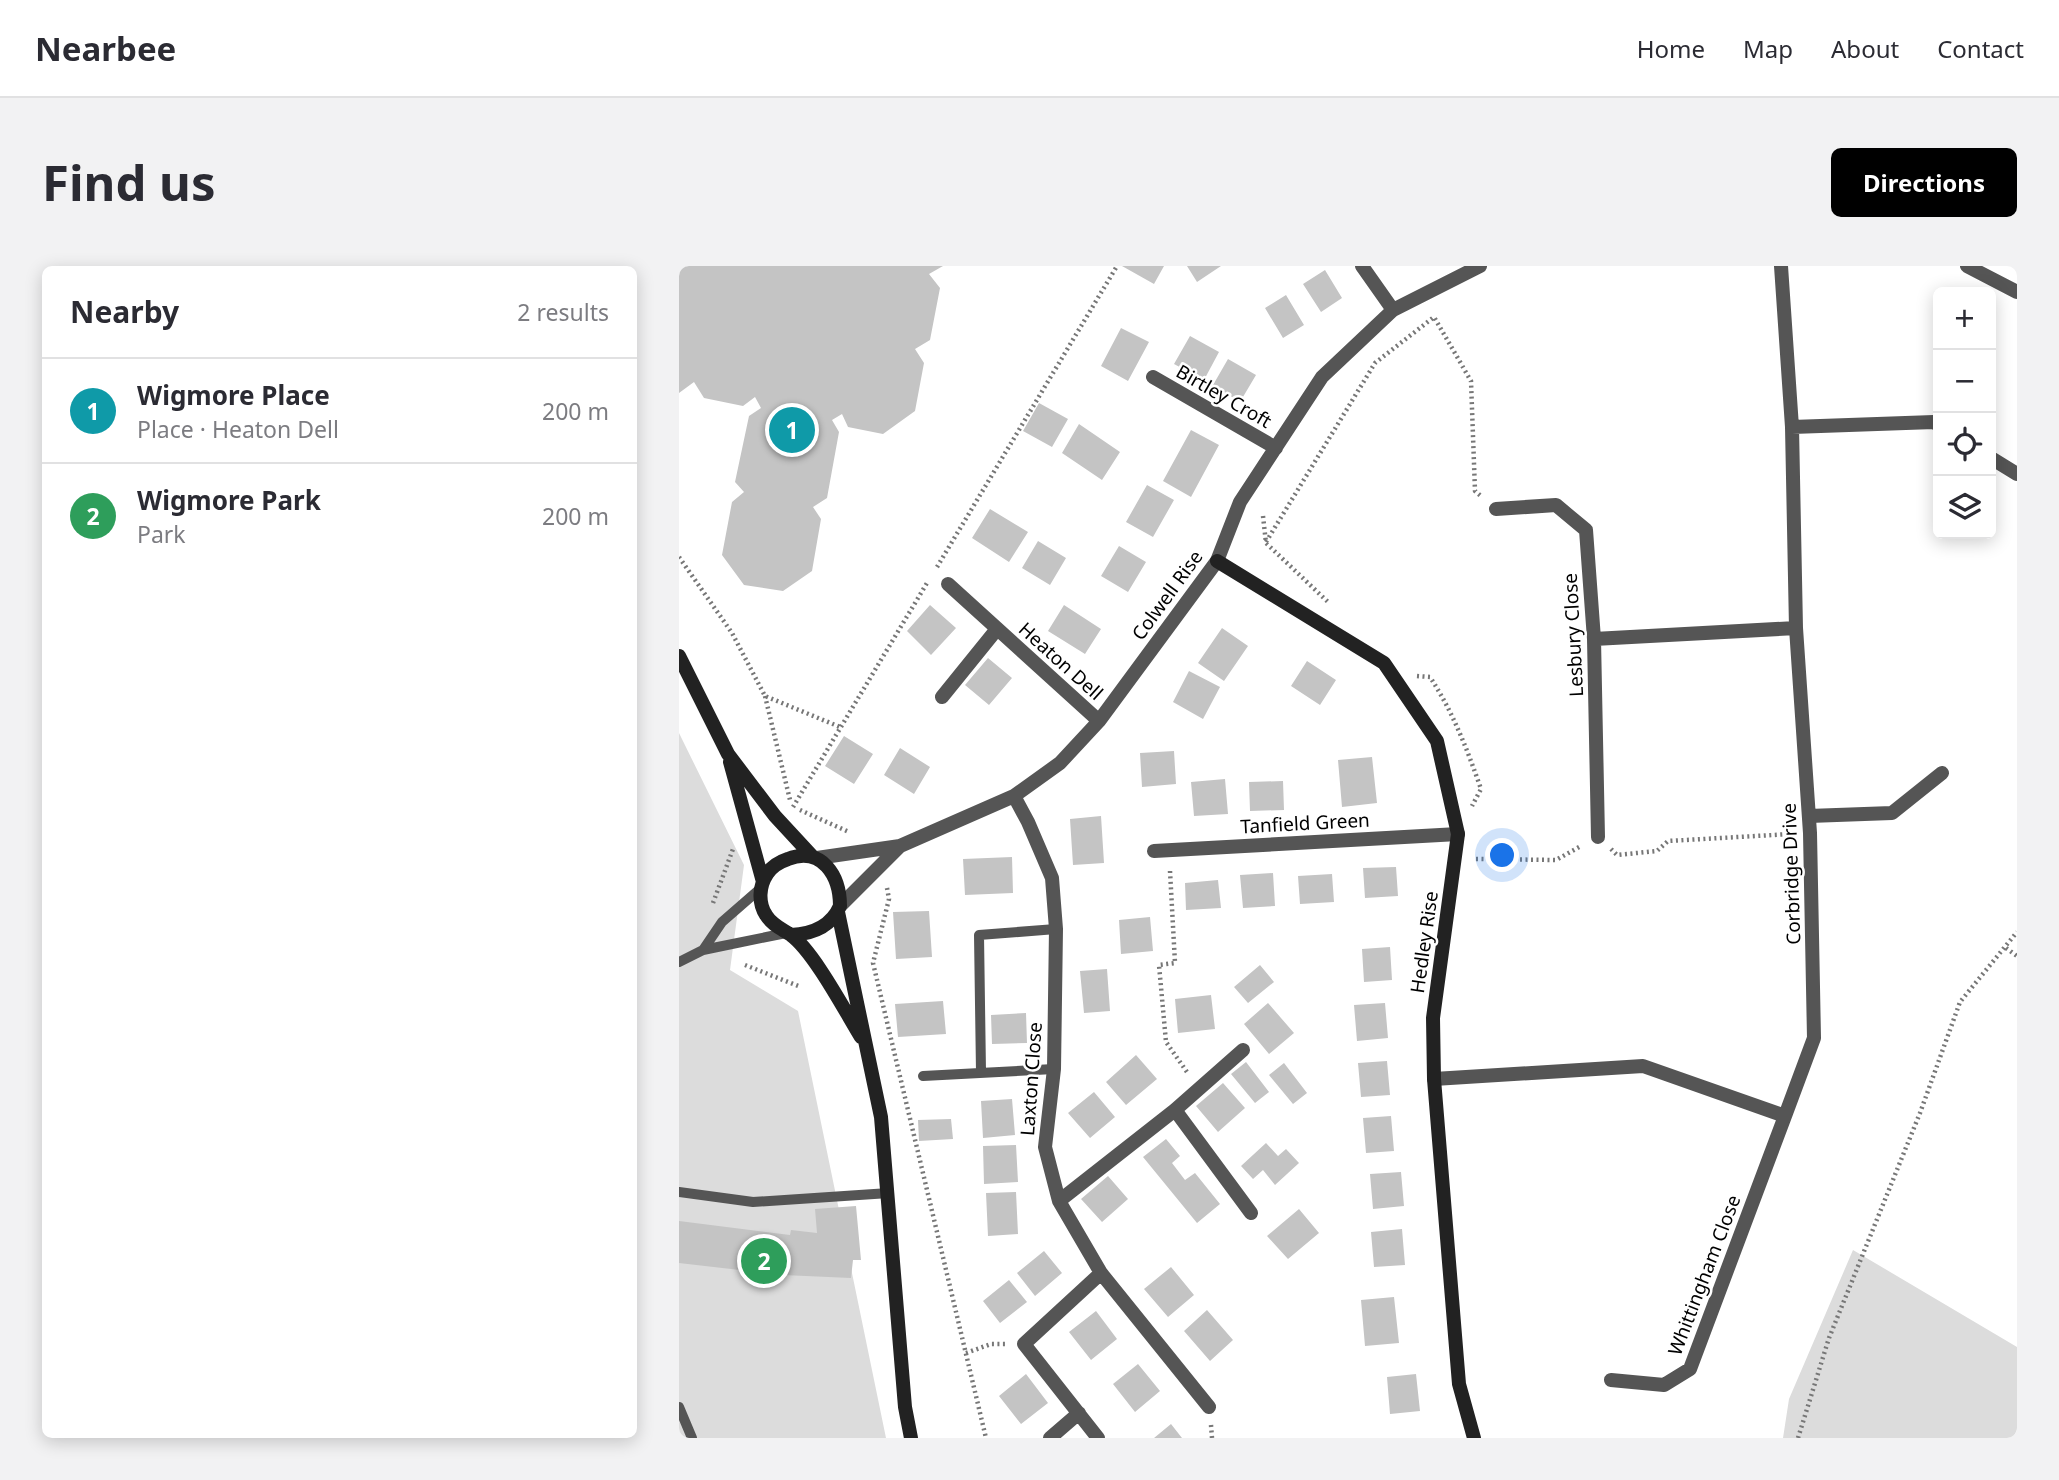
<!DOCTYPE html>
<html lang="en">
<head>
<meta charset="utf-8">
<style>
	body { margin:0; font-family:"Noto Sans",sans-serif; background:#f2f2f3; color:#2b2b33 }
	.controls { position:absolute; right:21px; top:21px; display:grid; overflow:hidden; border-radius:10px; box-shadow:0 4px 18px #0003 }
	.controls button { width:63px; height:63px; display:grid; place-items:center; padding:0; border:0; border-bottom:2px solid #e1e1e2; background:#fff; color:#2b2b33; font:35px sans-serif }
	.you { position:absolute; left:824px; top:590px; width:24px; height:24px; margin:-18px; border:5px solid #fff; border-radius:50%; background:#1a73e8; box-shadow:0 0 0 10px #1a73e833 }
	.badge { display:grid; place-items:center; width:46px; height:46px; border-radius:50%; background:#000; color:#fff; font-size:23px; font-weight:700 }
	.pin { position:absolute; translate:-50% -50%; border:4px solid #fff; box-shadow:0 2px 7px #0006 }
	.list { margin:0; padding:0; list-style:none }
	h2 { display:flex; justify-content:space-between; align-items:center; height:91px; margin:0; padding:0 28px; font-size:30px }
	h2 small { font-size:23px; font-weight:400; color:#7c7c81 }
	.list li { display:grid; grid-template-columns:46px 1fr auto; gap:21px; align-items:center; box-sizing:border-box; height:105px; padding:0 28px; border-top:2px solid #e1e1e2 }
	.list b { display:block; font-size:26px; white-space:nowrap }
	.list p { margin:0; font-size:23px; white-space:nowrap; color:#7c7c81 }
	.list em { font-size:23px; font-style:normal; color:#7c7c81 }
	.icon { flex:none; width:38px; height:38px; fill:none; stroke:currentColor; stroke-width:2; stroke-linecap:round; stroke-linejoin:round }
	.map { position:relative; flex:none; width:1338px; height:1172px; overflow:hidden; border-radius:10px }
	header { display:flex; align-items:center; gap:42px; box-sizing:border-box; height:98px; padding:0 35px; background:#fff; border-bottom:2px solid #e1e1e2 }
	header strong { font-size:33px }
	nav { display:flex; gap:38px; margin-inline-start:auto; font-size:24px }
	.intro { display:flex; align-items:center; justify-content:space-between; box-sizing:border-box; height:168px; padding:0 42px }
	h1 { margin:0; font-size:49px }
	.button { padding:18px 32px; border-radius:10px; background:#000; color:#fff; font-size:24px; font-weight:700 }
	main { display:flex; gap:42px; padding:0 42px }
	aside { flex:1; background:#fff; border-radius:10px; box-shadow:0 4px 18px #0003 }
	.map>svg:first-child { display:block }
	.green { fill:#dcdcdc }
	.building { fill:#c4c4c4 }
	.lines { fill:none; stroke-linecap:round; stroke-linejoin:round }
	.path { stroke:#777; stroke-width:4.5; stroke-dasharray:2 3.5; stroke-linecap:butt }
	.lane { stroke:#555; stroke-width:10 }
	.street { stroke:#555; stroke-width:14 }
	.secondary { stroke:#222; stroke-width:14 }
	.labels { text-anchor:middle; stroke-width:5; stroke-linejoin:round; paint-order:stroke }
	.street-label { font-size:19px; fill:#000; stroke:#fff }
</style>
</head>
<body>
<header>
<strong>Nearbee</strong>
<nav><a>Home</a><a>Map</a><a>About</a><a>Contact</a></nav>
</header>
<div class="intro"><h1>Find us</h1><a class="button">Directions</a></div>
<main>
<aside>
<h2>Nearby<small>2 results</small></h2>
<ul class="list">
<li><span class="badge" style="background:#0f9aa8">1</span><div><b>Wigmore Place</b><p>Place · Heaton Dell</p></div><em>200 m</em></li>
<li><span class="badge" style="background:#2e9e5b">2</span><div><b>Wigmore Park</b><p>Park</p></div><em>200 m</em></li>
</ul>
</aside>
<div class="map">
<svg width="1338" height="1172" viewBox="0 0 1338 1172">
	<rect width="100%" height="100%" fill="#fff"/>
	<path class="green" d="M 0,467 L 65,599 L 51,704 L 119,745 L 207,1172 L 0,1172 Z
		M 1174,984 L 1338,1081 L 1338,1164 L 1334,1172 L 1104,1172 L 1110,1133 Z"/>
	<path class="building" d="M 0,0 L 264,0 L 250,8 L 261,22 L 251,74 L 236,83 L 245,97 L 236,145 L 204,168 L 169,161 L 163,148 L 153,154 L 160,166 L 148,232 L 134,241 L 142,253 L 133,305 L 104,325 L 65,319 L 43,289 L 53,236 L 65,226 L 56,216 L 70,150 L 82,142 L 76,131 L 64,140 L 25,132 L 15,116 L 0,127 Z
		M 443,0 L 485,0 L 475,18 Z
		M 508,0 L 542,0 L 518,16 Z
		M 646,4 L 663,32 L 642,46 L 624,18 Z
		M 607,29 L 625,59 L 604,72 L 586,42 Z
		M 442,62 L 470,76 L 449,115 L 422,100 Z
		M 511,70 L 540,86 L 525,114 L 495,98 Z
		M 549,93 L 577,109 L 561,136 L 534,119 Z
		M 360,137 L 389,153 L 373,181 L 344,165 Z
		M 400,158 L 441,186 L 423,214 L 383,187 Z
		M 512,164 L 540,179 L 512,231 L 484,215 Z
		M 468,219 L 495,234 L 474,271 L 447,256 Z
		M 311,243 L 349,266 L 330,296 L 293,272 Z
		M 359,275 L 387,292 L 371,319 L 343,302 Z
		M 440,280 L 467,296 L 449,326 L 422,310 Z
		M 251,339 L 277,362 L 252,389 L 228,365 Z
		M 385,339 L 422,363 L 406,388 L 369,365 Z
		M 543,362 L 569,380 L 545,415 L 519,397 Z
		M 309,392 L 333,412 L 310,439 L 286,419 Z
		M 628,395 L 657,414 L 641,439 L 612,420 Z
		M 510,405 L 541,421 L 524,453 L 494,436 Z
		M 165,470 L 194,488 L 175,518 L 146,500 Z
		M 221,482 L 251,501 L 235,528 L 205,509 Z
		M 495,485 L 497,518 L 463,521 L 461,487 Z
		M 693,491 L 698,537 L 663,541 L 659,494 Z
		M 546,513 L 549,548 L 515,550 L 512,516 Z
		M 604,515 L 605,544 L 571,545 L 570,516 Z
		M 422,550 L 425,597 L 394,599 L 391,553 Z
		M 333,591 L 334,627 L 286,629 L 284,593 Z
		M 717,601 L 719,630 L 686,632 L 684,602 Z
		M 594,607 L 596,640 L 564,642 L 561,609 Z
		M 653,608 L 655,636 L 621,638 L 619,610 Z
		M 539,614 L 542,642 L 507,644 L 506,617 Z
		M 250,645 L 253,691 L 217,693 L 214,646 Z
		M 471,651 L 474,685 L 442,688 L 440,654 Z
		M 711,681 L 713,714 L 685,716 L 683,683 Z
		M 581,699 L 595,716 L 569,737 L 555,721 Z
		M 428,703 L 431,745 L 405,747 L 401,705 Z
		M 532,729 L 536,763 L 499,767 L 496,733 Z
		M 264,735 L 267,768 L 219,771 L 216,738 Z
		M 589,737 L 615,767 L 590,788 L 565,758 Z
		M 706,737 L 709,772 L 678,775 L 675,739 Z
		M 347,747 L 348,777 L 313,778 L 312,749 Z
		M 457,789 L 478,813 L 447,839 L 427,816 Z
		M 708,795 L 711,829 L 682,831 L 679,797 Z
		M 567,796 L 590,826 L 576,837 L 552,808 Z
		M 605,797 L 628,827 L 614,838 L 590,809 Z
		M 544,817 L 566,842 L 539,866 L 517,840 Z
		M 415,826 L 436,851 L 411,872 L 389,847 Z
		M 333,833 L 336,869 L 304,872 L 302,835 Z
		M 712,850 L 715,885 L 687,887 L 684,852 Z
		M 272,853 L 274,873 L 240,875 L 239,854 Z
		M 487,873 L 501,890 L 493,897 L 506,914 L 516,907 L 541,938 L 518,957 L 464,891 Z
		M 587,877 L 599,890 L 607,883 L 620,897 L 596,919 L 584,904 L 574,913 L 562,900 Z
		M 337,879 L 339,916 L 305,918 L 304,880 Z
		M 722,906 L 725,940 L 694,943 L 691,908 Z
		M 429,910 L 449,933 L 423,956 L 402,933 Z
		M 337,926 L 339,968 L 309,970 L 307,927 Z
		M 177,940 L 182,994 L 174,994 L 172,1012 L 104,1009 L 0,997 L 0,955 L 111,969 L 112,964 L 138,967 L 136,943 Z
		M 620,943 L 640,967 L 609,993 L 588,970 Z
		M 723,963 L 726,999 L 695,1001 L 692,966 Z
		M 365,985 L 383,1007 L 356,1030 L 338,1007 Z
		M 492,1001 L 515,1029 L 489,1051 L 465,1023 Z
		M 330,1014 L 348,1036 L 321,1057 L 304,1035 Z
		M 715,1031 L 720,1077 L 686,1080 L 682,1034 Z
		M 528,1044 L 554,1074 L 531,1095 L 505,1065 Z
		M 417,1045 L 438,1073 L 412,1094 L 390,1066 Z
		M 459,1098 L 481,1125 L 456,1146 L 434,1118 Z
		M 347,1108 L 369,1137 L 342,1158 L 320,1130 Z
		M 737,1108 L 741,1145 L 711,1148 L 708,1111 Z
		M 492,1158 L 503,1172 L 475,1172 Z"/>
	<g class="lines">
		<path class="path" d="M 584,250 L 587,277 L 649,336
			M 587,276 L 696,97 L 755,51 L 792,115 L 796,225 L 803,231
			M 0,291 L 53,367 L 86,430 L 161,461
			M 258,301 L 438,0
			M 738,410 L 751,411 C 774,446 788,483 802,523 L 793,540
			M 86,430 L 111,534
			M 114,541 L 248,317
			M 121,544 L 170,566
			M 932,583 L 938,589 L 978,585 L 989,575 L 1112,568
			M 797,593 L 877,594 L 902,580
			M 491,605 L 496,697 L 480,699 L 487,776 L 508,806
			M 208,622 L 210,633 L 194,697 L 307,1172
			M 34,637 L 54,583
			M 1327,682 L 1338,690
			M 66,699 L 122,721
			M 287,1087 L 312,1078 L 327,1078
			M 532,1159 L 533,1172
			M 1119,1172 L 1150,1072 L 1241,847 L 1281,736 L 1338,666"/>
		<path class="lane" d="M 24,684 L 43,656 L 82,622
			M 0,696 L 24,684 L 107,667
			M 302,806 L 300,669 L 377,663
			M 244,810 L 375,803
			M 0,926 L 74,936 L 210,927
			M 0,1141 L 13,1172"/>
		<path class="street" d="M 683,0 L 714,44
			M 1288,0 L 1338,26
			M 474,111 L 597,182
			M 1113,161 L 1255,156 L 1259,159
			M 1312,192 L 1338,208
			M 817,243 L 877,239 L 907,264 L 915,373 L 919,571
			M 269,318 L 420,455
			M 915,373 L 1117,362
			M 263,431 L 318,363
			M 335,530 L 349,556 L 373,612 L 377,663 L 375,803 L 366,881 L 380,935 L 422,1007 L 530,1141
			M 1130,550 L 1213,547 L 1263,507
			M 475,585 L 779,568
			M 138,592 L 221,580 L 335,530 L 381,497 L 420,455 L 538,295 L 561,236 L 643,111 L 714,44 L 801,0
			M 161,640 L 221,580
			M 755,813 L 964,800 L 1106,850 L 1135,772 L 1131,567 L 1117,362 L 1113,161 L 1102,0
			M 496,844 L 572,947
			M 380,935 L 496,844 L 564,784
			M 932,1114 L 985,1119 L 1011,1103 L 1106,850
			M 371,1172 L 400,1147
			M 419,1172 L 345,1078 L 422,1007"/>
		<path class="secondary" d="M 538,295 L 705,397 L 758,475 L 779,568 L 754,752 L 755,813 L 780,1118 L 795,1172
			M 0,390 L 49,488 L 96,550 L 133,590
			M 51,496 L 84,616
			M 159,646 L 202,851 L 226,1141 L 232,1172
			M 112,669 C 133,668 152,661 161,640 C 161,610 143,580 109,593 C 100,596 93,600 88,608 C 80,620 79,637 87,649 C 93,659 103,663 112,669 C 135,686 166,745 182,771"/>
	</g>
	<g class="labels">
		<g class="street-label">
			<text transform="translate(545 130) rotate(30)" y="7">Birtley Croft</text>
			<text transform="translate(488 329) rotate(-54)" y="7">Colwell Rise</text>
			<text transform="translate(894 369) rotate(-93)" y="7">Lesbury Close</text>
			<text transform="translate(382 395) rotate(42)" y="7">Heaton Dell</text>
			<text transform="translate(626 557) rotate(-3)" y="7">Tanfield Green</text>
			<text transform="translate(1112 608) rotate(-92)" y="7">Corbridge Drive</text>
			<text transform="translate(745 676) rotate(-82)" y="7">Hedley Rise</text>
			<text transform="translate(352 813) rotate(-86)" y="7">Laxton Close</text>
			<text transform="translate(1025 1009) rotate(-69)" y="7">Whittingham Close</text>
		</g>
	</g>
</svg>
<div class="controls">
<button>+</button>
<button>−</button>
<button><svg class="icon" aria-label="locate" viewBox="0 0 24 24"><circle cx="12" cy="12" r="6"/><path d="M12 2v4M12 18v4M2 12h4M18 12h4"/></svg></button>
<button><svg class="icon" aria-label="layers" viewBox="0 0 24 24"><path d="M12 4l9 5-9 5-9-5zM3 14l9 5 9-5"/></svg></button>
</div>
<div class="you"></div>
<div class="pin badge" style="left:113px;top:164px;background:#0f9aa8">1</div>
<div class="pin badge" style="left:85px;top:995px;background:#2e9e5b">2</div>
</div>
</main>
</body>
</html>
